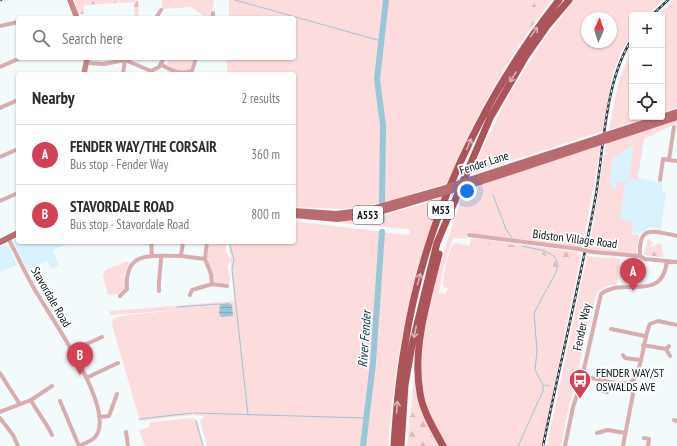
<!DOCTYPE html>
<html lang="en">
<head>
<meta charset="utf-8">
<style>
	body { margin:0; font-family:"PT Sans Narrow",sans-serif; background:#f7f7f7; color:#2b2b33 }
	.controls { position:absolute; right:12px; top:12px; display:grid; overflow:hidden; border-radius:4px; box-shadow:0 1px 3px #0004 }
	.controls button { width:36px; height:36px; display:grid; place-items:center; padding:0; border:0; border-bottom:1px solid #e1e1e2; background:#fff; color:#2b2b33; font:20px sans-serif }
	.compass { position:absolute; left:581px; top:12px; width:36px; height:36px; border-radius:50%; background:#fff; box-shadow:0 1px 3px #0004; rotate:3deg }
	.you { position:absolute; left:467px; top:191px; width:14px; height:14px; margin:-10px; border:3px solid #fff; border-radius:50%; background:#1a73e8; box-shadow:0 0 0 6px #1a73e833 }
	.badge { display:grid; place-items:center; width:26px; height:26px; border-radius:50%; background:#d24256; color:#fff; font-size:13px; font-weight:700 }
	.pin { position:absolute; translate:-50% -33px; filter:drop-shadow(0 1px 2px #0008) }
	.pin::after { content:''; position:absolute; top:21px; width:14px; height:12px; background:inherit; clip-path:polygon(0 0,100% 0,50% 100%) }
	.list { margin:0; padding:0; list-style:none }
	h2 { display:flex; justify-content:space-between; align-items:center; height:52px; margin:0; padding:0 16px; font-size:17px }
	h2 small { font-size:13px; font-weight:400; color:#7c7c81 }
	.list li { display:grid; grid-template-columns:26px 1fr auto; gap:12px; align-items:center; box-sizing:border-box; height:60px; padding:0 16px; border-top:1px solid #e1e1e2 }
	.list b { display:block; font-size:15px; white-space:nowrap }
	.list p { margin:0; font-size:13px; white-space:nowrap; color:#7c7c81 }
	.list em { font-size:13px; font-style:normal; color:#7c7c81 }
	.icon { flex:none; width:22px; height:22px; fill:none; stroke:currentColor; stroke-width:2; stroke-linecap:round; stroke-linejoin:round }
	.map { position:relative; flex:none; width:677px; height:446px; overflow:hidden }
	.search { position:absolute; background:#fff; box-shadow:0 1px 3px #0004; left:16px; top:16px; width:280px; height:44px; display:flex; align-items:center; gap:10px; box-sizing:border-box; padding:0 14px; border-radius:4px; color:#7c7c81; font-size:15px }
	.panel { position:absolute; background:#fff; box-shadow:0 1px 3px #0004; left:16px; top:72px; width:280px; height:172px; border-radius:4px }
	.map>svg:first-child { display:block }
	.built { fill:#d9f2fd }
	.green { fill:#fddcdd; fill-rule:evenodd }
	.forest { fill:url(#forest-firs) }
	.water { fill:url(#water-rules) }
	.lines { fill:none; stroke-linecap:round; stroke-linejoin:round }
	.stream { stroke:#99c6d9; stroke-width:1 }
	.river { stroke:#99c6d9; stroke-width:6 }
	.street { stroke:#d9adae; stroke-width:4 }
	.secondary { stroke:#c7888a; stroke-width:5.5 }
	.primary { stroke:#b86c70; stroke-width:6 }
	.highway { stroke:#ab545a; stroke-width:7 }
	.rail-casing { stroke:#303b40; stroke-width:2.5 }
	.rail { stroke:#fff; stroke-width:1; stroke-dasharray:3; stroke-linecap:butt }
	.street-bridge { stroke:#d9adae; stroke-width:4 }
	.primary-bridge { stroke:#b86c70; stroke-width:6 }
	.oneway { stroke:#d9b2b5 }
	.labels { text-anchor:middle; stroke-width:3.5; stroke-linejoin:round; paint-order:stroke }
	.shield { fill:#fff; stroke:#515a5d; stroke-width:1 }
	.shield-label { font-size:11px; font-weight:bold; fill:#071318 }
	.street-label { font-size:12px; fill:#071318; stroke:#fff }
	.poi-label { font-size:12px; fill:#071318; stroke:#fff; text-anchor:start }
	.water-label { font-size:13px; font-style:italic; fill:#093341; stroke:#fff }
</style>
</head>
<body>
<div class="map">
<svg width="677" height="446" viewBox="0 0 677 446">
	<defs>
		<pattern id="forest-firs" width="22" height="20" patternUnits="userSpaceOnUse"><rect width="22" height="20" fill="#fddcdd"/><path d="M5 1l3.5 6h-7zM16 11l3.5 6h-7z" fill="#d7bcbd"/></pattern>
		<pattern id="water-rules" width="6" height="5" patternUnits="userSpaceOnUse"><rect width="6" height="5" fill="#99c6d9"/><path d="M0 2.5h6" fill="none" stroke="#82a9ba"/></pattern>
	</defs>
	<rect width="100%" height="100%" fill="#f3fafc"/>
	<path class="built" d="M 644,139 L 638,178 L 663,183 L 662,191 L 666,192 L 661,229 L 650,227 L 639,234 L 600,226 L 613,158 Z
		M 18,238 L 18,242 L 73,242 L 53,250 L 59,265 L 51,269 L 47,261 L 27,270 L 13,241 Z
		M 4,245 L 9,246 L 17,265 L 0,272 L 0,247 Z"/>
	<path class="green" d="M 162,0 L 214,0 L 211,17 L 207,18 L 191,7 L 162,9 Z
		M 229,0 L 385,0 L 376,70 L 382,132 L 380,203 L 343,209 L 294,207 L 294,74 L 227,74 L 227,58 L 294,58 L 294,18 L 229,18 Z
		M 387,0 L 551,0 C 508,56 474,118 447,183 L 383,203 L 385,142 L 379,78 Z
		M 574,0 L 663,0 L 648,15 L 632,15 L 632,35 L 623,48 L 613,73 L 603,131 L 470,174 L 506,100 L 538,48 ZM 587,18 L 611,18 L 611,42 L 587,42 Z
		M 674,0 L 677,0 L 677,108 L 662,113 L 662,15 L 657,15 Z
		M 632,48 L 632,117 L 649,117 L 609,130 L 618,84 Z
		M 170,58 L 194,58 L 190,70 C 181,71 174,71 167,64 Z
		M 677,120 L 677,123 L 644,139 L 637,180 L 629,178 L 634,145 L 613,158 L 609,181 L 612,181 L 611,187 L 617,188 L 618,182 L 625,183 L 620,218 L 633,223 L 631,234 L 639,235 L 636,254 L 589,250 L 606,143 Z
		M 601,145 L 582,249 L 467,233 L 466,239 L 453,238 L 443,270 L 439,293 L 446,294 L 448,288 L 444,287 C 441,279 449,249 454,243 L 470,246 L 470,241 L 473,238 L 578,252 L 577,255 L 581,255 L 542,446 L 446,446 C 437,429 428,412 424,393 C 413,335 446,246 464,190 Z
		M 441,198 C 412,278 393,361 388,446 L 363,446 C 373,375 379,304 382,233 L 381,233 L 374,340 L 362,446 L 207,446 L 200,421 L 204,416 L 192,415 L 140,421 L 112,325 L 113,319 L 121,316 L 187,309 L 110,315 L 110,311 L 234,301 L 229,242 L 294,242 L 294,221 L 408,235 L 410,232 L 408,229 L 350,224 L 342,223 L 340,221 L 379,215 L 379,217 Z
		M 214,242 L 226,242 L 226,252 L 231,260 L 227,267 L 230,276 L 229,284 L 214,282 C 213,276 209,269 208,263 C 206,258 209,250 209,245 L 214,244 Z
		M 587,256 L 620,259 L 617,284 C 608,285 601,287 596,295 L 580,360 L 578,380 L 569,405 L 561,446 L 547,446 Z
		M 128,261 L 129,264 L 124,275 L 117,277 L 125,276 L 125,288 L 118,294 L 108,295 L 103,276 L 104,272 L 107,269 Z
		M 415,369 L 418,393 L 440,446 L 407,446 Z
		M 193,418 L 197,420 L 204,446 L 145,446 L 139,430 L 149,427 L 151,422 Z"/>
	<path class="forest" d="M 74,0 L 138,0 L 139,18 L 135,18 L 134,2 L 84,5 L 84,14 L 78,14 Z
		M 536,0 L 551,0 L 531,27 L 522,32 L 518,28 Z
		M 649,239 L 653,243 L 649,248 L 661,243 L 664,257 L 644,255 L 646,245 Z
		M 490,243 C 519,246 549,248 578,252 L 577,255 L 581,255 L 580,262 L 566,260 L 562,263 L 561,275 L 553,283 L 549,281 L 554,269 L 552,258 L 535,252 L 488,244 Z
		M 414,399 L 417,400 L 421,414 L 437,446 L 410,446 L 409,417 L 412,415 Z"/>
	<path class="water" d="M 229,303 L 232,305 L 233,316 L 221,317 L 219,313 L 220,304 Z"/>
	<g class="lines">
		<path class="stream" d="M 235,0 L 381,41
			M 493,195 L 506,229 L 512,238
			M 229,242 L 234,260 L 232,269 L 248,415
			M 177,307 L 220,304
			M 544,385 L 550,386
			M 194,413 L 365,418
			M 139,419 L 192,413
			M 196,421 L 203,446
			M 518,446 L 543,391 L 543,385 L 535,370 L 537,351 L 534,313 L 556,272 L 558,265 L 555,257 L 545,251 L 522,246"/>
		<path class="river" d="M 382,203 L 383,125 L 377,79 L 386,0
			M 382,221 L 382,216
			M 363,446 L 373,363 L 382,232"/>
		<path class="street" d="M 156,18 L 161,10
			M 213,18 L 213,13
			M 0,26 L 18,22
			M 87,63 L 104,64 L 125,60 L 151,71 L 159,67 L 164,58
			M 162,65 C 172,71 181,75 192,71 L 196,58
			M 0,67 L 20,58
			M 123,74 L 125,60
			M 0,108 L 18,100
			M 0,157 L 18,149
			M 669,160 L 677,161
			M 660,180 L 663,159 L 669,160 L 674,127
			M 0,201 L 18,193
			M 469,235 L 579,249
			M 8,238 C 17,255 25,273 35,290 C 52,319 107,397 99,429 C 97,440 87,442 79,446
			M 151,242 L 152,256
			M 183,242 L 181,256 L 205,259 L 211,274 L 212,284 L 192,290 L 190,295
			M 592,252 L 640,256 L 645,259 L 677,262
			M 640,256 C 638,224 654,231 677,236
			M 205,259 L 207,242
			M 212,284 L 227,286
			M 159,291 C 158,279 161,269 161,256
			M 120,296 L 127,289 C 124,250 152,256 181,256
			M 611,329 L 645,336
			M 643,345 L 666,349 L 669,346
			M 666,349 L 670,356
			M 71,351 L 102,337
			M 623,355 L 625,358 L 640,360
			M 0,373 L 19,403
			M 582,376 C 594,378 617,385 628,383 C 642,381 643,337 650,324 L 658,321 L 677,325
			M 86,378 L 118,363
			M 605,380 L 603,391 L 607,392
			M 31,400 C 37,412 46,422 52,435
			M 60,401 L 79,446
			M 0,412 L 31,400 L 52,386
			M 99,417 L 109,416 L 117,394
			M 0,418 L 13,435 L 18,446
			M 674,420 L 677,421
			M 126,432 L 128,446
			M 597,433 L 608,430 L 625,433
			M 644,438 L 649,439 L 648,446
			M 565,446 L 573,407 L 580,386 L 601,294 C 624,276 662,304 667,261
			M 623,446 L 633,394 L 631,383"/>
		<path class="secondary" d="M 70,0 L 77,18
			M 84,74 L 87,58"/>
		<path class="primary" d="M 609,134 L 677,112
			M 608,140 L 677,117
			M 478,177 L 595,139
			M 480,182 L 595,144
			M 294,211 L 336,214 L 369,210 L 439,190
			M 294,215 L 337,219 L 370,215 L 440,194
			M 0,242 L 18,233"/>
		<path class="highway" d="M 439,254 C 428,298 412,348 420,393 C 423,412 434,429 443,446
			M 394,446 C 396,412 399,378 405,344 C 425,219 481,99 559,0
			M 401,446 L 405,385 L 412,345 L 437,243 L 490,118 L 526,56 L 547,26 L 569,0"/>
		<g class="rail-casing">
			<path id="rail" d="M 0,0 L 1,0
				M 652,15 L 668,0
				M 543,446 C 560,364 580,282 595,200 C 604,150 604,82 632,39"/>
		</g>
		<use href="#rail" class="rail"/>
		<path class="street-bridge" d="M 579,249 L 592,252"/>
		<path class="primary-bridge" d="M 595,139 L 609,134
			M 595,144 L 608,140
			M 439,190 L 478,177
			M 440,194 L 480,182"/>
	</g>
	<defs><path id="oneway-shaft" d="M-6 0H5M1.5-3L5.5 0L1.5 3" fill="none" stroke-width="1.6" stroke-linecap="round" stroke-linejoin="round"/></defs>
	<g class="oneway">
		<use href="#oneway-shaft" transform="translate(534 32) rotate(-55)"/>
		<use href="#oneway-shaft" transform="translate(513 77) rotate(122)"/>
		<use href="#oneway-shaft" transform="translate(469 144) rotate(-66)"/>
		<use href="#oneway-shaft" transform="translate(419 279) rotate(-74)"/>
		<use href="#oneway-shaft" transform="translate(415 332) rotate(102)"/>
		<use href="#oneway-shaft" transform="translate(397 407) rotate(-86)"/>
	</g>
	<defs>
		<g id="bus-pin" transform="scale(1.15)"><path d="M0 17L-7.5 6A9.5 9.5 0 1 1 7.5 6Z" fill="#d24256" stroke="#fff"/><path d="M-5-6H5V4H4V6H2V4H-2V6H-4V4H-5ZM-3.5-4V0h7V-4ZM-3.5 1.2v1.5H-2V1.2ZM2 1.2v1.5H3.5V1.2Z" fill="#fff"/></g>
	</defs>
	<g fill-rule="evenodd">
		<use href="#bus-pin" x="580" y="380"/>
	</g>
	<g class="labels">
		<g class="shield">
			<rect x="428" y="201" width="26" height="18" rx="3"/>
			<rect x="353" y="206" width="30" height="18" rx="3"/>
		</g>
		<g class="shield-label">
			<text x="441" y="214">M53</text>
			<text x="368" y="219">A553</text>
		</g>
		<g class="street-label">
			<text transform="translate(484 163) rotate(-18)" y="4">Fender Lane</text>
			<text transform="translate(575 239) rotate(7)" y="4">Bidston Village Road</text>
			<text transform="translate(51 297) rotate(60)" y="4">Stavordale Road</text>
			<text transform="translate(582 327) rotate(-78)" y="4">Fender Way</text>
		</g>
		<g class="poi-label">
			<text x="596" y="377">FENDER WAY/ST<tspan x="596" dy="14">OSWALDS AVE</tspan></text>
		</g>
		<g class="water-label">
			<text transform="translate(364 339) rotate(-86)" y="5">River Fender</text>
		</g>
	</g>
</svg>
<div class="controls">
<button>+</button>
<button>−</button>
<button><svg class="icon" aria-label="locate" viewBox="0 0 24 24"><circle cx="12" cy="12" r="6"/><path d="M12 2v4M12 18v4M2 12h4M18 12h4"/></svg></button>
</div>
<svg class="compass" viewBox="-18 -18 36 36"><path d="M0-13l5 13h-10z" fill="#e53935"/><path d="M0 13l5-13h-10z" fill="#7c7c81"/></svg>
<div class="you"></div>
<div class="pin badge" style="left:633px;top:291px">A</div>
<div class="pin badge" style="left:80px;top:375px">B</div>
<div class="search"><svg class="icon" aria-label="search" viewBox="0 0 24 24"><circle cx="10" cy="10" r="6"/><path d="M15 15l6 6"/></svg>Search here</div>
<section class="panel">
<h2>Nearby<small>2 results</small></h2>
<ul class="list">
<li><span class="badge">A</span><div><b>FENDER WAY/THE CORSAIR</b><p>Bus stop · Fender Way</p></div><em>360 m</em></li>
<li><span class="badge">B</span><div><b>STAVORDALE ROAD</b><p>Bus stop · Stavordale Road</p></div><em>800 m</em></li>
</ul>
</section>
</div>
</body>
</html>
